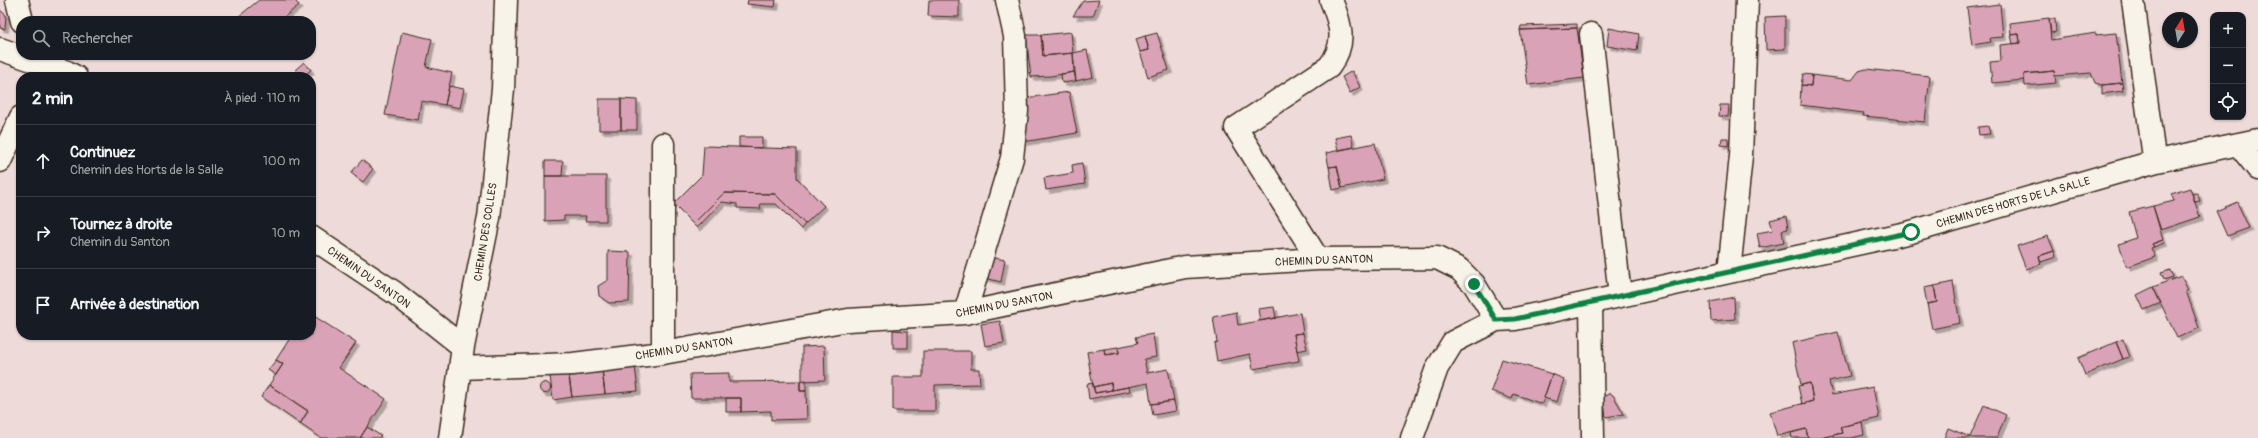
<!DOCTYPE html>
<html lang="fr">
<head>
<meta charset="utf-8">
<style>
	body { margin:0; font-family:Pangolin,sans-serif; background:#242831; color:#f1f3f6 }
	.controls { position:absolute; right:12px; top:12px; display:grid; overflow:hidden; border-radius:8px; box-shadow:0 1px 3px #0004 }
	.controls button { width:36px; height:36px; display:grid; place-items:center; padding:0; border:0; border-bottom:1px solid #363941; background:#171b24; color:#f1f3f6; font:20px sans-serif }
	.compass { position:absolute; left:2162px; top:12px; width:36px; height:36px; border-radius:50%; background:#171b24; box-shadow:0 1px 3px #0004; rotate:11deg }
	.stop { position:absolute; width:12px; height:12px; margin:-9px; border:3px solid #0b8043; border-radius:50%; background:#fff }
	.stop.end { background:#0b8043; border-color:#fff; box-shadow:0 1px 4px #0008 }
	.list { margin:0; padding:0; list-style:none }
	h2 { display:flex; justify-content:space-between; align-items:center; height:52px; margin:0; padding:0 16px; font-size:17px }
	h2 small { font-size:13px; font-weight:400; color:#9ea1a6 }
	.list li { display:grid; grid-template-columns:26px 1fr auto; gap:12px; align-items:center; box-sizing:border-box; height:72px; padding:0 16px; border-top:1px solid #363941 }
	.list b { display:block; font-size:15px; white-space:nowrap }
	.list p { margin:0; font-size:13px; white-space:nowrap; color:#9ea1a6 }
	.list em { font-size:13px; font-style:normal; color:#9ea1a6 }
	.icon { flex:none; width:22px; height:22px; fill:none; stroke:currentColor; stroke-width:2; stroke-linecap:round; stroke-linejoin:round }
	.map { position:relative; flex:none; width:2258px; height:438px; overflow:hidden }
	.search { position:absolute; background:#171b24; box-shadow:0 1px 3px #0004; left:16px; top:16px; width:300px; height:44px; display:flex; align-items:center; gap:10px; box-sizing:border-box; padding:0 14px; border-radius:16px; color:#9ea1a6; font-size:15px }
	.panel { position:absolute; background:#171b24; box-shadow:0 1px 3px #0004; left:16px; top:72px; width:300px; height:268px; border-radius:16px }
	.map>svg:first-child { display:block }
	.building { fill:#daa2b6; stroke:#3b2a1e; filter:url(#shadow) }
	.lines { fill:none; stroke-linecap:round; stroke-linejoin:round }
	.minor-casing { stroke:#3b2a1e; stroke-width:25 }
	.minor { stroke:#f7f3e8; stroke-width:22 }
	.route { stroke:#0b8043; stroke-width:5 }
	.labels { text-anchor:middle; stroke-width:4; stroke-linejoin:round; paint-order:stroke }
	.street-label { font-size:11px; fill:#3b2a1e; stroke:#f7f3e8 }
</style>
</head>
<body>
<div class="map">
<svg width="2258" height="438" viewBox="0 0 2258 438">
	<defs>
		<filter id="shadow"><feDropShadow dx="3.5" dy="3.5" stdDeviation="0" flood-color="#0004"/></filter>
	</defs>
	<rect width="100%" height="100%" fill="#eedbd9"/>
	<filter id="ink" filterUnits="userSpaceOnUse"><feTurbulence type="fractalNoise" baseFrequency=".025" numOctaves="2"/><feDisplacementMap in="SourceGraphic" scale="8" xChannelSelector="R" yChannelSelector="G"/><feConvolveMatrix kernelMatrix="1 2 1 2 8 2 1 2 1" color-interpolation-filters="sRGB"/></filter>
	<g filter="url(#ink)">
		<path class="building" d="M 259,0 L 294,0 L 299,5 L 283,18 L 286,21 L 233,21 Z
			M 748,0 L 776,0 L 775,7 L 747,4 Z
			M 929,0 L 959,0 L 959,17 L 928,16 Z
			M 1099,0 L 1093,16 L 1073,16 L 1083,1 Z
			M 2000,4 L 2003,37 L 1990,38 L 1991,42 L 1972,45 L 1967,8 Z
			M 0,10 L 6,15 L 5,29 L 0,28 Z
			M 1785,16 L 1785,49 L 1766,50 L 1765,17 Z
			M 2049,18 L 2051,40 L 2096,33 L 2096,35 L 2116,33 L 2122,83 L 2102,85 L 2095,83 L 2091,73 L 2055,76 L 2054,71 L 2024,74 L 2024,80 L 1992,83 L 1990,62 L 2001,61 L 2000,45 L 2020,43 L 2019,34 L 2011,35 L 2010,23 Z
			M 2049,19 L 2055,19 L 2056,32 L 2051,33 Z
			M 1577,24 L 1577,28 L 1520,30 L 1521,26 Z
			M 1577,28 L 1584,78 L 1528,85 L 1520,30 Z
			M 1609,28 L 1639,34 L 1637,51 L 1607,46 Z
			M 402,32 L 432,39 L 426,67 L 452,73 L 445,105 L 421,101 L 418,120 L 385,115 Z
			M 1071,32 L 1073,53 L 1043,56 L 1041,35 Z
			M 1157,33 L 1169,70 L 1148,77 L 1140,52 L 1149,50 L 1145,36 Z
			M 2019,34 L 2020,43 L 2013,44 L 2011,35 Z
			M 1026,35 L 1041,35 L 1043,56 L 1073,53 L 1074,72 L 1051,76 L 1031,77 Z
			M 1145,36 L 1149,50 L 1140,52 L 1136,39 Z
			M 1087,50 L 1093,77 L 1076,81 L 1073,53 Z
			M 304,62 L 311,70 L 302,77 L 295,70 Z
			M 1866,69 L 1930,76 L 1925,122 L 1863,116 L 1864,113 L 1800,105 L 1801,85 L 1811,86 L 1812,75 L 1852,80 L 1859,71 Z
			M 1352,71 L 1360,87 L 1350,93 L 1342,77 Z
			M 2054,71 L 2056,83 L 2025,86 L 2024,74 Z
			M 1074,72 L 1076,81 L 1062,83 L 1061,74 Z
			M 1803,74 L 1812,75 L 1811,86 L 1801,85 Z
			M 2122,83 L 2123,91 L 2102,94 L 2102,85 Z
			M 449,86 L 464,89 L 460,108 L 445,105 Z
			M 1069,92 L 1077,133 L 1023,142 L 1025,98 Z
			M 599,99 L 621,99 L 621,130 L 599,130 Z
			M 621,99 L 637,100 L 637,130 L 621,130 Z
			M 1720,105 L 1729,105 L 1728,117 L 1719,116 Z
			M 1988,126 L 1990,134 L 1979,135 L 1978,127 Z
			M 1351,135 L 1354,147 L 1338,150 L 1335,138 Z
			M 739,137 L 762,137 L 762,148 L 739,147 Z
			M 1722,138 L 1728,138 L 1728,146 L 1721,145 Z
			M 1375,143 L 1383,179 L 1342,188 L 1337,166 L 1329,167 L 1326,153 Z
			M 704,146 L 797,149 L 797,178 L 824,206 L 805,224 L 775,194 L 724,193 L 693,224 L 673,204 L 702,175 Z
			M 362,160 L 373,169 L 363,182 L 351,173 Z
			M 545,161 L 563,161 L 562,176 L 545,176 Z
			M 1082,163 L 1085,184 L 1046,190 L 1044,178 L 1073,173 L 1072,165 Z
			M 1337,166 L 1342,188 L 1333,190 L 1329,167 Z
			M 545,176 L 606,176 L 606,221 L 585,221 L 586,216 L 564,216 L 564,220 L 545,221 Z
			M 2190,188 L 2200,217 L 2161,230 L 2153,206 L 2174,201 L 2171,194 Z
			M 724,193 L 775,194 L 805,224 L 801,229 L 776,204 L 760,204 L 761,209 L 737,208 L 737,204 L 722,202 L 697,228 L 693,224 Z
			M 2197,193 L 2200,201 L 2195,202 L 2192,194 Z
			M 2237,202 L 2249,228 L 2227,236 L 2216,211 Z
			M 2153,206 L 2163,240 L 2152,244 L 2154,247 L 2151,248 L 2155,257 L 2127,267 L 2119,244 L 2136,238 L 2129,212 Z
			M 1786,216 L 1788,229 L 1782,230 L 1784,243 L 1760,248 L 1757,233 L 1773,230 L 1770,220 Z
			M 2048,236 L 2054,251 L 2039,256 L 2041,264 L 2026,269 L 2017,246 Z
			M 2163,240 L 2164,243 L 2154,247 L 2152,244 Z
			M 608,251 L 630,252 L 629,302 L 609,303 L 599,296 L 598,286 L 608,280 Z
			M 2054,251 L 2056,257 L 2041,262 L 2039,256 Z
			M 991,257 L 1005,260 L 1001,282 L 985,278 Z
			M 2170,270 L 2173,277 L 2164,280 L 2161,273 Z
			M 2181,276 L 2188,290 L 2186,291 L 2199,328 L 2177,338 L 2153,287 Z
			M 1953,282 L 1960,323 L 1932,329 L 1927,304 L 1937,302 L 1934,286 Z
			M 1934,286 L 1937,302 L 1927,304 L 1924,288 Z
			M 2153,287 L 2161,303 L 2144,310 L 2137,295 Z
			M 1734,297 L 1735,319 L 1711,321 L 1710,302 Z
			M 1274,307 L 1276,318 L 1260,321 L 1258,309 Z
			M 1236,312 L 1238,325 L 1300,313 L 1303,333 L 1294,334 L 1299,361 L 1253,369 L 1250,354 L 1217,361 L 1214,343 L 1217,342 L 1213,317 Z
			M 311,314 L 356,343 L 339,368 L 386,399 L 360,438 L 321,438 L 300,424 L 308,411 L 269,385 L 283,364 L 276,360 L 292,335 L 311,335 Z
			M 1000,321 L 1004,343 L 985,346 L 981,324 Z
			M 893,330 L 908,331 L 908,348 L 893,348 Z
			M 1838,332 L 1850,376 L 1829,381 L 1832,395 L 1873,387 L 1879,418 L 1840,427 L 1842,433 L 1821,438 L 1808,438 L 1806,429 L 1777,436 L 1770,412 L 1813,401 L 1810,383 L 1801,385 L 1792,343 Z
			M 1303,333 L 1307,349 L 1297,351 L 1294,334 Z
			M 1153,334 L 1156,357 L 1144,359 L 1147,373 L 1168,369 L 1174,401 L 1151,404 L 1148,383 L 1112,390 L 1111,383 L 1093,387 L 1087,352 L 1104,349 L 1105,355 L 1119,353 L 1118,347 L 1138,343 L 1136,337 Z
			M 2123,339 L 2130,357 L 2123,359 L 2116,342 Z
			M 2116,342 L 2123,359 L 2085,375 L 2078,358 Z
			M 824,346 L 825,380 L 802,381 L 802,347 Z
			M 1118,347 L 1119,353 L 1105,355 L 1104,349 Z
			M 923,351 L 971,351 L 971,369 L 979,369 L 980,384 L 935,385 L 935,411 L 893,411 L 893,377 L 923,377 Z
			M 1502,359 L 1552,374 L 1542,404 L 1514,394 L 1512,399 L 1491,391 Z
			M 276,360 L 283,364 L 276,375 L 268,370 Z
			M 635,366 L 638,391 L 605,394 L 602,370 Z
			M 602,370 L 605,394 L 572,397 L 568,372 Z
			M 729,373 L 729,382 L 800,381 L 800,391 L 806,391 L 807,419 L 771,420 L 771,411 L 741,412 L 741,398 L 691,398 L 690,374 Z
			M 1552,374 L 1564,379 L 1557,402 L 1544,398 Z
			M 569,375 L 572,397 L 553,400 L 550,376 Z
			M 806,380 L 806,391 L 800,391 L 800,381 Z
			M539.5 388a5.5 5.5 0 1 1 11 0a5.5 5.5 0 1 1-11 0Z
			M 1093,383 L 1095,393 L 1129,387 L 1130,391 L 1089,399 L 1087,384 Z
			M 1111,383 L 1112,390 L 1095,393 L 1093,387 Z
			M 1810,383 L 1813,401 L 1802,404 L 1798,386 Z
			M 269,385 L 308,411 L 300,424 L 261,397 Z
			M 1610,393 L 1613,395 L 1624,414 L 1606,417 L 1603,397 Z
			M 726,398 L 741,398 L 741,412 L 726,412 Z
			M 1174,401 L 1176,411 L 1153,415 L 1151,404 Z
			M 1984,405 L 2006,415 L 1997,438 L 1944,438 L 1948,428 L 1970,437 Z
			M 1862,422 L 1864,435 L 1851,438 L 1821,438 L 1842,433 L 1840,427 Z
			M 367,427 L 381,436 L 379,438 L 360,438 Z
			M 1806,429 L 1808,438 L 1792,438 L 1791,433 Z"/>
		<g class="lines">
			<g class="minor-casing">
				<path id="minor" d="M 17,0 L 22,21
					M 2133,0 L 2153,150 L 2157,161
					M 1591,34 L 1620,296
					M 0,49 L 67,72 L 76,77
					M 2238,144 L 2258,169
					M 0,161 L 21,117
					M 311,237 L 395,293 L 463,347
					M 1318,259 L 1236,128 L 1329,67 C 1347,44 1341,24 1331,0
					M 1729,272 L 1741,156 L 1747,0
					M 1591,303 L 1593,438
					M 965,313 L 1012,158 L 1017,111 L 1015,36 L 1007,0
					M 663,353 L 663,144
					M 460,368 L 573,364 L 663,353 L 848,320 L 965,313 L 1185,267 L 1318,259 L 1437,258 L 1459,269 L 1474,284 L 1496,320
					M 450,438 L 463,347 L 489,218 L 503,89 L 506,0
					M 1412,438 L 1437,368 L 1453,342 L 1496,320 L 1515,319 L 1911,232 L 2157,161 L 2258,140"/>
			</g>
			<use href="#minor" class="minor"/>
		</g>
	</g>
	<g class="lines" filter="url(#ink)">
		<path class="route" d="M 1474,284 L 1496,320 L 1515,319 L 1911,232"/>
	</g>
	<g class="labels">
		<g class="street-label">
			<text transform="translate(2013 202) rotate(-16)" y="4">CHEMIN DES HORTS DE LA SALLE</text>
			<text transform="translate(485 232) rotate(-81)" y="4">CHEMIN DES COLLES</text>
			<text transform="translate(1324 260) rotate(-2)" y="4">CHEMIN DU SANTON</text>
			<text transform="translate(369 277) rotate(35)" y="4">CHEMIN DU SANTON</text>
			<text transform="translate(1004 304) rotate(-11)" y="4">CHEMIN DU SANTON</text>
			<text transform="translate(684 348) rotate(-9)" y="4">CHEMIN DU SANTON</text>
		</g>
	</g>
</svg>
<div class="controls">
<button>+</button>
<button>−</button>
<button><svg class="icon" aria-label="locate" viewBox="0 0 24 24"><circle cx="12" cy="12" r="6"/><path d="M12 2v4M12 18v4M2 12h4M18 12h4"/></svg></button>
</div>
<svg class="compass" viewBox="-18 -18 36 36"><path d="M0-13l5 13h-10z" fill="#e53935"/><path d="M0 13l5-13h-10z" fill="#9ea1a6"/></svg>
<div class="stop" style="left:1911px;top:232px"></div>
<div class="stop end" style="left:1474px;top:284px"></div>
<div class="search"><svg class="icon" aria-label="search" viewBox="0 0 24 24"><circle cx="10" cy="10" r="6"/><path d="M15 15l6 6"/></svg>Rechercher</div>
<section class="panel">
<h2>2 min<small>À pied · 110 m</small></h2>
<ul class="list">
<li><svg class="icon" aria-label="ahead" viewBox="0 0 24 24"><path d="M12 20V5M6 11l6-6 6 6"/></svg><div><b>Continuez</b><p>Chemin des Horts de la Salle</p></div><em>100 m</em></li>
<li><svg class="icon" aria-label="right" viewBox="0 0 24 24"><path d="M7 20v-9h11M14 6l5 5-5 5"/></svg><div><b>Tournez à droite</b><p>Chemin du Santon</p></div><em>10 m</em></li>
<li><svg class="icon" aria-label="arrive" viewBox="0 0 24 24"><path d="M6 21V4h12l-3 4 3 4H6"/></svg><div><b>Arrivée à destination</b></div></li>
</ul>
</section>
</div>
</body>
</html>
